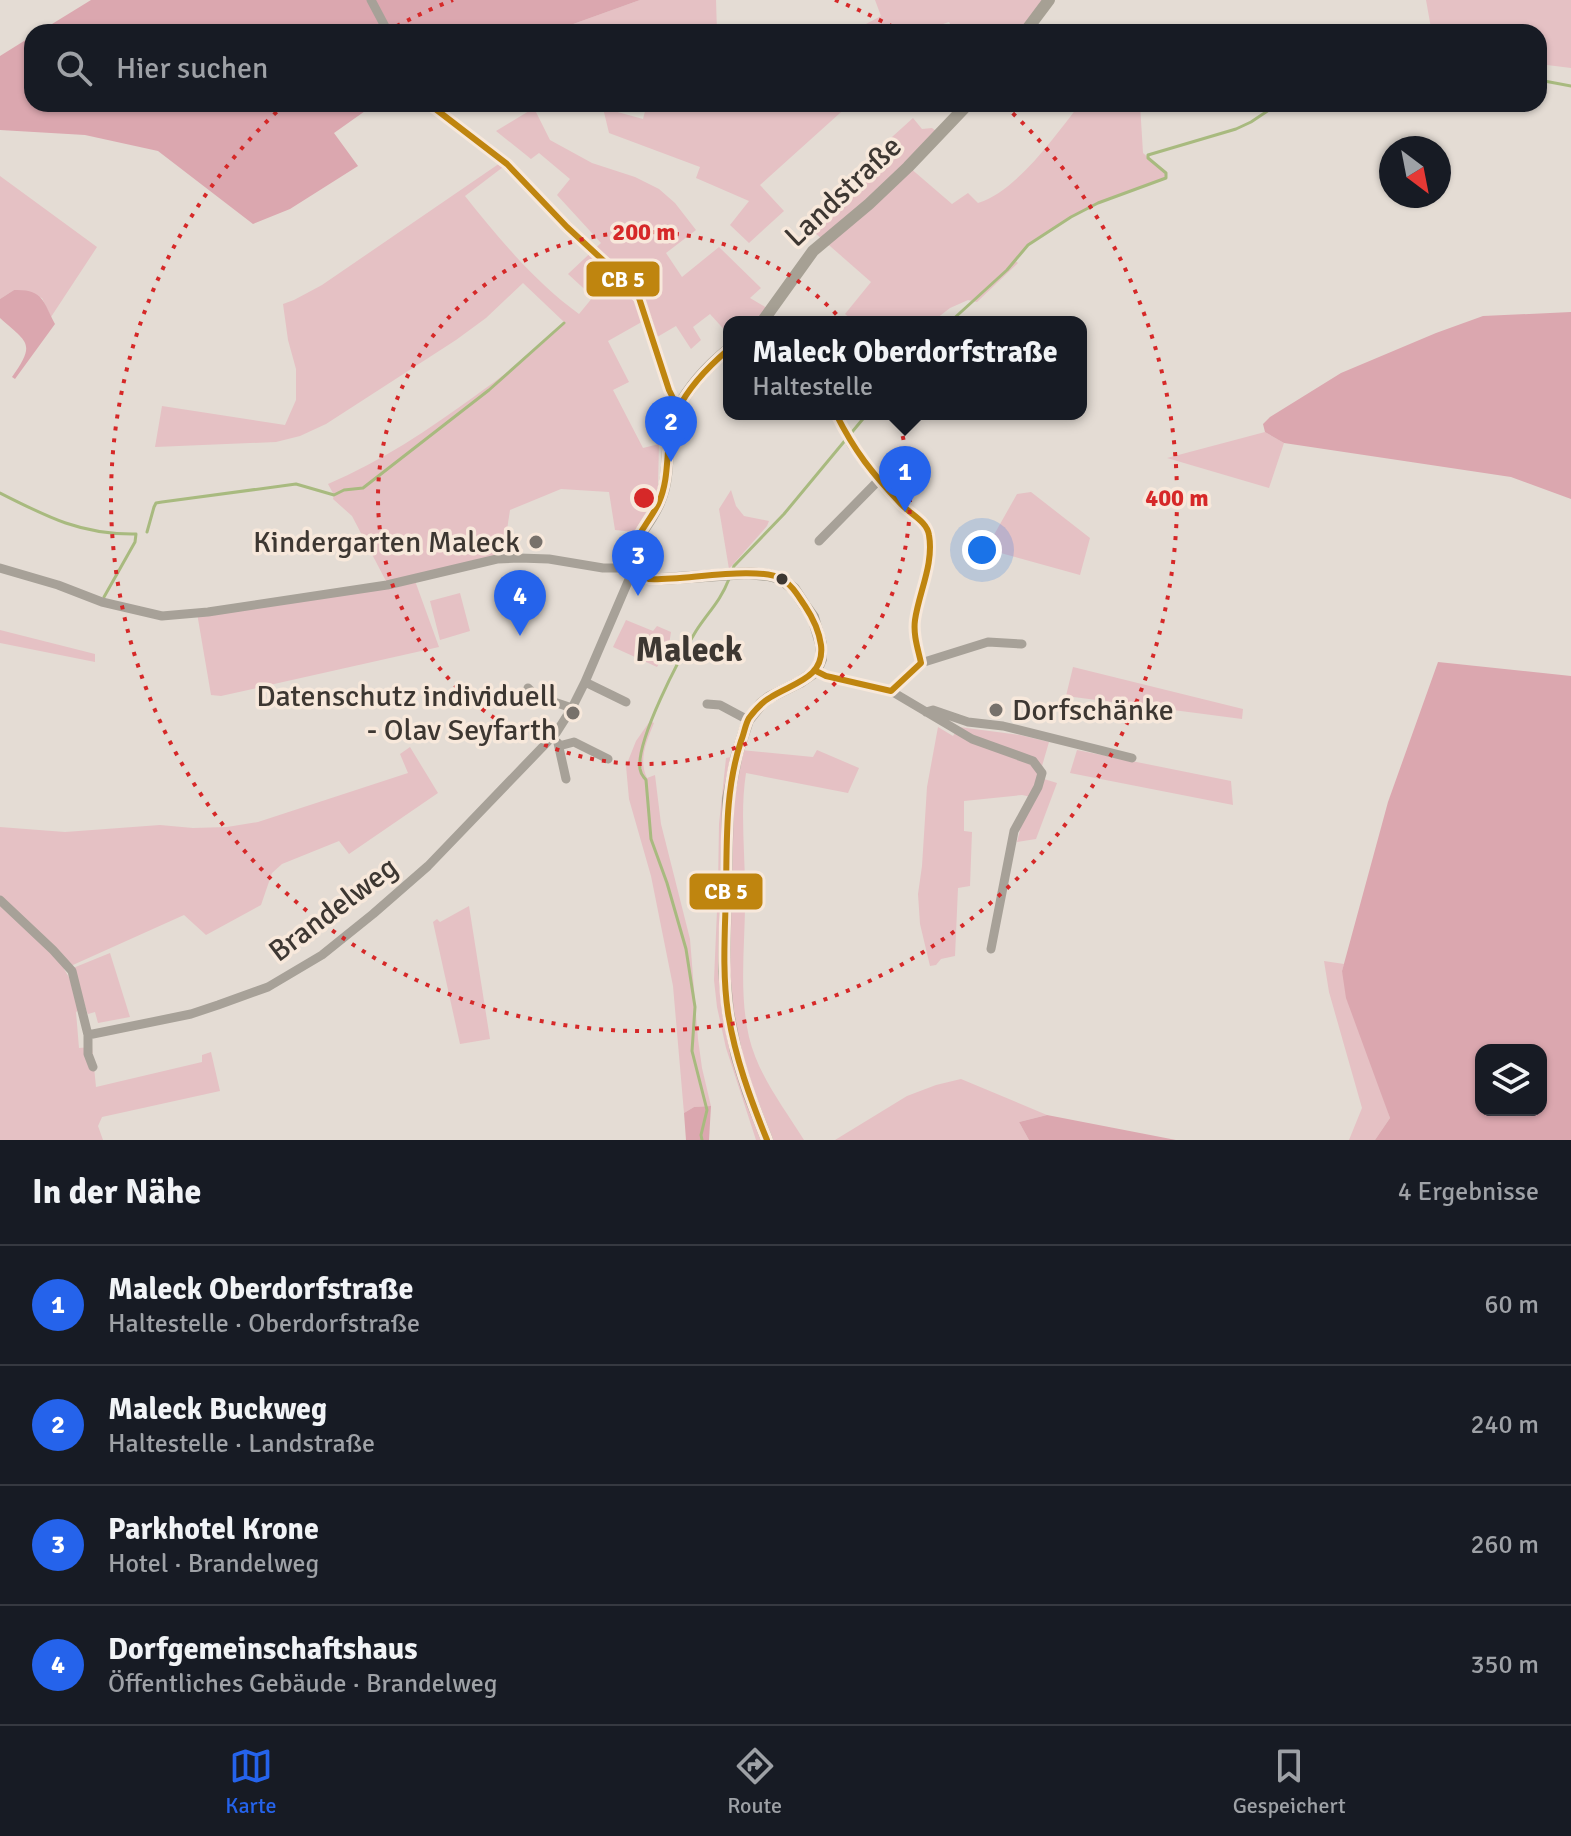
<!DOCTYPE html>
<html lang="de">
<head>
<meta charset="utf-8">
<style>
	body { margin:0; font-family:Signika,sans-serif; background:#20242c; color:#f1f3f6 }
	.controls { position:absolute; right:24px; bottom:24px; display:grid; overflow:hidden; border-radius:16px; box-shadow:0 2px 6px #0004 }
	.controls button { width:72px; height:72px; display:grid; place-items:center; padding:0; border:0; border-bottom:2px solid #363941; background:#171b24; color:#f1f3f6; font:40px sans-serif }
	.compass { position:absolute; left:1379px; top:136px; width:72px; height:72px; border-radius:50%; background:#171b24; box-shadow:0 2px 6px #0004; rotate:148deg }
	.you { position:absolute; left:982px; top:550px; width:28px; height:28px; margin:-20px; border:6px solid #fff; border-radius:50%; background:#1a73e8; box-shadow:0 0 0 12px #1a73e833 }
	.badge { display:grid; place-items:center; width:52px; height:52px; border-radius:50%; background:#2563eb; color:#fff; font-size:26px; font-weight:700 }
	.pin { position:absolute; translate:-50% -66px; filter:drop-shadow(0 2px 4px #0008) }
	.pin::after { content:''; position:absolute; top:42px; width:28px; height:24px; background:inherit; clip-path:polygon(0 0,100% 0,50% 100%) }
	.popup { position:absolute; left:723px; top:316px; width:364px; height:104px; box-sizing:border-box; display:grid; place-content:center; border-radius:16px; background:#171b24; filter:drop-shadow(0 2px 6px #0005); font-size:26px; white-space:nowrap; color:#9ea1a6 }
	.popup b { font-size:30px; color:#f1f3f6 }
	.popup::after { content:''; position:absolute; left:50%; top:100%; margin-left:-16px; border:16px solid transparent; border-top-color:#171b24 }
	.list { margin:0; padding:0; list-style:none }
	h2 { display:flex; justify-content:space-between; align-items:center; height:104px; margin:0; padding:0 32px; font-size:34px }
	h2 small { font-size:26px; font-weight:400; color:#9ea1a6 }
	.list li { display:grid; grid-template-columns:52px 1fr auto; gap:24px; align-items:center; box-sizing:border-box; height:120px; padding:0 32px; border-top:2px solid #363941 }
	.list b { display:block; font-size:30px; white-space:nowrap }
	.list p { margin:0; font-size:26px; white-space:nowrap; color:#9ea1a6 }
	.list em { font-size:26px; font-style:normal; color:#9ea1a6 }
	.icon { flex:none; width:44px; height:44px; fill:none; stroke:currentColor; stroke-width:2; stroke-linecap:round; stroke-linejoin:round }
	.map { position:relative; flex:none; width:1571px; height:1140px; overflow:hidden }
	.search { position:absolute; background:#171b24; box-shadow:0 2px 6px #0004; left:24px; right:24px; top:24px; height:88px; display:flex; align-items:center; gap:20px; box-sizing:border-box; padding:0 28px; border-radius:24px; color:#9ea1a6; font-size:30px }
	.sheet { height:584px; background:#171b24 }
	nav { display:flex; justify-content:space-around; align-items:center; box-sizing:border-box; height:112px; border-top:2px solid #363941; background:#171b24; font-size:22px; color:#9ea1a6 }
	nav a { display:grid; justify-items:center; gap:4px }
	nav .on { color:#2563eb }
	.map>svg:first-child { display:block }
	.green { fill:#e5c1c4 }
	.forest { fill:#dba7af; fill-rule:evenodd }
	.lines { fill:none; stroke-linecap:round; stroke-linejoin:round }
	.stream { stroke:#a8ba7f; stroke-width:3 }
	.street { stroke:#a7a198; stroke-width:9 }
	.secondary { stroke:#a6a094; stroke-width:12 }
	.bus-1-casing { stroke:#f7e8db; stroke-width:12 }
	.bus-1 { stroke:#bf850f; stroke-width:6 }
	.ring { fill:none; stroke:#d62828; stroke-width:4; stroke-dasharray:4 8 }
	.poi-dot { fill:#77716b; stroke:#f7e8db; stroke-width:3 }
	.bus-dot { fill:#3d3732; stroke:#f7e8db; stroke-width:3 }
	.labels { text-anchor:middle; stroke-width:7; stroke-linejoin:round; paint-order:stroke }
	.street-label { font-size:30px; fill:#3d3732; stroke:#f7e8db }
	.poi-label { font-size:30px; fill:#3d3732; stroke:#f7e8db; text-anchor:end }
	.quarter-label { font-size:34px; font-weight:bold; fill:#3d3732; stroke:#f7e8db }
	.centre { fill:#d62828; stroke:#f7e8db; stroke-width:4 }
	.ring-label { font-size:24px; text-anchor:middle; font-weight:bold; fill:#d62828; stroke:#f7e8db; stroke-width:7; stroke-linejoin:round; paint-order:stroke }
	.line-badge { stroke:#f7e8db; stroke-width:3 }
	.badge-label { font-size:22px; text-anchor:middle; font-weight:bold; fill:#fff }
</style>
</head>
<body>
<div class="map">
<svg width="1571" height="1140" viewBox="0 0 1571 1140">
	<rect width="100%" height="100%" fill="#e4dcd4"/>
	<path class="green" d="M 640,0 L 716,0 L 717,32 L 551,32 Z
		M 875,0 L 1049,0 L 1025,32 L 955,32 L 949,22 L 919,32 L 851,32 L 881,16 Z
		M 1426,0 L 1571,0 L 1571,68 L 1539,64 L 1539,32 L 1422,32 L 1431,28 Z
		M 647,104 L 850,104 L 760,185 L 784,211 L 749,243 L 730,225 L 749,201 L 696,178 L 700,167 L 609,133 L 603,108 L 643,119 Z
		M 1080,104 L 1140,104 L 1143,153 L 1166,173 L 1166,178 L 1098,203 L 1071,217 L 1028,245 L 1014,260 L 1018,263 L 977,302 L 968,300 L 950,308 L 932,322 L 855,322 L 845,314 L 871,282 L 814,232 L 881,167 L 871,156 L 913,118 L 922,129 L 932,128 L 940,134 L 909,167 L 952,204 L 968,193 L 978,203 C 1017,191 1055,136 1080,104 Z
		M 534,108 L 550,140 L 592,163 L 635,177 L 659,189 L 675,203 L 696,230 L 666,253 L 682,277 L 719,247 L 761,288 L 750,298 L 767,308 L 754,322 L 729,322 L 729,335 L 710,314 L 693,327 L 701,340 L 691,349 L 676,326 L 652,340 L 647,319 L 608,341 L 629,382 L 613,390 L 643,448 L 659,444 L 658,486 L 654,499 L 634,532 L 615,530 L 609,492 L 561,489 L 510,510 L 503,556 L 414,578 L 439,647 L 221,696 L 211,695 L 197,613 L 387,583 L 352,516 L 333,499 L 334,495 L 328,484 C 382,461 428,430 475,396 C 508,372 537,352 564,322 L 523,283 L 486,318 L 456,340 L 326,424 L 300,436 L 276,442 L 155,447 L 162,406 L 285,425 L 296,400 L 296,369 L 288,340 L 283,304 L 294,300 L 322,285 L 503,161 L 507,164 L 465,196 C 499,239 535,282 579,314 L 593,297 L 568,274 L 601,243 L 557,195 L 570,179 L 539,153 L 531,159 L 496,131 Z
		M 0,176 L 97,247 L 51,317 L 42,298 L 14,290 L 0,299 Z
		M 1265,432 L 1284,443 L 1269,488 L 1167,458 Z
		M 731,490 L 736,506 L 744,516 L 769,521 L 767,526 L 729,569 L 719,509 Z
		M 1031,492 L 1090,538 L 1080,575 L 986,549 L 1017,494 Z
		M 460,593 L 470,631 L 440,640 L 430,601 Z
		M 626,620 L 653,631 L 657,626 L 671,632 L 669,645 L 657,667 L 613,647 Z
		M 0,630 L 95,654 L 95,662 L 0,643 Z
		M 1073,667 L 1243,709 L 1242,719 L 1066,696 Z
		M 650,721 L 654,723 C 647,740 638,760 647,778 L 655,775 L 661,824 L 690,939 L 698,1039 L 702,1068 L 710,1102 L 711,1106 L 694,1107 L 684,1113 L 673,986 L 651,876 L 629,799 L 626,766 L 636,741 Z
		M 938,727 L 953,736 L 959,727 L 1020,735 L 1049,742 L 1042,766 L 1044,779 L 1057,783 L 1036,839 L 1017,842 L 1022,822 L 1036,798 L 1022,795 L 964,801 L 964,831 L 972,832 L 970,886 L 958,888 L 955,956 L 941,959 L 936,965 L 930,966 L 920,924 L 918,894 L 922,866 L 927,787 Z
		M 410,747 L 438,793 L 349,854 L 339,841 L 282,864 L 272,873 L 261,905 L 206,935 L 184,915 L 64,969 L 70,979 L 79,1010 L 76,1012 L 79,1048 L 92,1047 L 96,1087 L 202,1062 L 202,1055 L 211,1052 L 220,1091 L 102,1117 L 98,1126 L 103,1140 L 0,1140 L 0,827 L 65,832 L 160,825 L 193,828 L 227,827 L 258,822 L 408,773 L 400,754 Z
		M 741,750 L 813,757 L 817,750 L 859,768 L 848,793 L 746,773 C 740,812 745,850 745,890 C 746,939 738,989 749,1037 C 758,1075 784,1108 804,1140 L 756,1140 L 726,1048 L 717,1007 L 714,980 L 718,887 L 719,824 L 726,758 L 740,755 Z
		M 1077,750 L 1231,781 L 1233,805 L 1070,773 Z
		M 469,906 L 490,1039 L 460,1044 L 433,922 L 437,919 L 440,922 Z
		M 110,953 L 130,1017 L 98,1023 L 95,1012 L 88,1014 L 87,1012 L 73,968 Z
		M 1324,961 L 1344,964 L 1342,971 L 1390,1118 L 1375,1140 L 1349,1140 L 1362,1108 L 1329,992 Z
		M 961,1079 L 1047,1115 L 1019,1122 L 1029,1140 L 835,1140 L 907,1096 L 936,1085 Z"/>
	<path class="forest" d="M 91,0 L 640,0 L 551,32 L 39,32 Z
		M 32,36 L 32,104 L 375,104 L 334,133 L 358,166 L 290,209 L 253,224 L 158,151 L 85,135 L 0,130 L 0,56 Z
		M 14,290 C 43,289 43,301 55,324 L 15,379 L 12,377 C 36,343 28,343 0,318 L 0,299 Z
		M 1571,312 L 1571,499 L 1511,477 L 1284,443 L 1265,432 L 1263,424 L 1270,417 L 1341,373 L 1436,333 L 1483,316 Z
		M 1438,662 L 1571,676 L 1571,1140 L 1375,1140 L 1390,1118 L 1346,998 L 1342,971 L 1388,802 ZM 1541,1050 L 1541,1110 L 1481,1110 L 1481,1050 Z
		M 711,1106 L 709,1140 L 686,1140 L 684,1113 L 694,1107 Z
		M 1047,1115 L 1176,1140 L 1029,1140 L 1019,1122 Z"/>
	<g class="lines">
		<path class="stream" d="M 1539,80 L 1571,86
			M 950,322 L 1007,270 L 1028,245 L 1071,217 L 1098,203 L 1166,178 L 1166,173 L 1148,158 L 1148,155 L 1236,129 L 1251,122 L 1278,104
			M 0,493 C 47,517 82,535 136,534 L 135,542 L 104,597
			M 147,532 L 154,507 L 156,503 L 162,502 L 296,484 L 334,495 L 344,490 L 363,488 L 489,390 L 564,323
			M 732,572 L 734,566 L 784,514 L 867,414
			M 702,1140 L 701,1135 L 707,1110 L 692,1051 L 695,1007 L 686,949 L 667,883 L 651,839 L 646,780 C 642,775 641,775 640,769 C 636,740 680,657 696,631 C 709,611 720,602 729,579"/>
		<path class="street" d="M 371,0 L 388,32
			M 429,104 L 507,164 L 567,227 L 620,276 L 639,298 L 647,319 L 669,390 L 678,408
			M 819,541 L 878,481
			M 0,568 L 58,585 L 102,602 L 162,616 L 208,612 L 387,585 L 497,559 L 519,558 L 549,559 L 603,568 L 624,568 L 633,570 L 585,682 L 572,708 L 556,733 L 428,866 L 373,914 L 322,955 L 268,987 L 218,1005 L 191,1014 L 88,1035
			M 921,663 L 988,642 L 1022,644
			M 816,671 L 826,676 L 891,691 L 921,663 L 915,637 L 915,621 L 929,562 L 929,533 L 924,524 L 907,511 L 869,469 L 851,444 L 836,414
			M 585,682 L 626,702
			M 528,688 L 536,696 L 572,708
			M 891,691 L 972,739 L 1033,761 L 1042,773 L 1038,787 L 1014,831 L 991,949
			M 707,704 L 720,705 L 748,720
			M 926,712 L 933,710 L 968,722 L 1003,726 L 1132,758
			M 558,743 L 566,779
			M 559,746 L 574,742 L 608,759
			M 0,900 L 53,950 L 72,971 L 88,1035 L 88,1054 L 93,1067"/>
		<path class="secondary" d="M 1025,32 L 1049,0
			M 762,322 L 813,251 L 869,204 L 908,167 L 968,104
			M 729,349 C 709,365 689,387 677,410 C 666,432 669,453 666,476 C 664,496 656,511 645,527 C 638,538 626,552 632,566 C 637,580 651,579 663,579 L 747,573 L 768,575 L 780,578 L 794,589 L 805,606 L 813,617 L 821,644 L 821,659 L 816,671 L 800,682 L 770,697 L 761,704 L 748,720 L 737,754 L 728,799 L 724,971 L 728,1012 L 737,1057 L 748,1092 L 767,1140"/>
		<g class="bus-1-casing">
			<path id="bus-1" d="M 429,104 L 507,164 L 567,227 L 620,276 L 639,298 L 669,390 L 678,408
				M 729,349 C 709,366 689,386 677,411 C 663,439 672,473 659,502 C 650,524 619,550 637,574 L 649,579 C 682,581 757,565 782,579 C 793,586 798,596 805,606 C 813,618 819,631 821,645 C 825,678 793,683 771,697 C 762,702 755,710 749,718 C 745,725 744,734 741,741 C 725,790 727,840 726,891 C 725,932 722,972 728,1013 C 735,1057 750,1098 767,1140
				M 816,671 L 826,676 L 891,691 L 921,663 C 918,649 913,635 915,620 C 919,592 934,564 929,535 C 927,521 910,514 901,504 C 872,473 855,452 836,414"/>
		</g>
		<use href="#bus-1" class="bus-1"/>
	</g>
	<g class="ring">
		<circle cx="644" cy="498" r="266"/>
		<path d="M386 32A533 533 0 0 1 453 0M835 0A533 533 0 0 1 902 32M1004 105A533 533 0 1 1 284 105"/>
	</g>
	<g class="poi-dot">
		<circle cx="536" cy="542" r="8"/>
		<circle cx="996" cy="710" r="8"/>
		<circle cx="573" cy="713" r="8"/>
	</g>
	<circle class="bus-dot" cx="782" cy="579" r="7"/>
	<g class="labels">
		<g class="street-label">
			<text transform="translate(843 191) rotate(-43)" y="10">Landstraße</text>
			<text transform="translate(333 909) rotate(-37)" y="10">Brandelweg</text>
		</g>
		<g class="poi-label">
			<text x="520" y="552">Kindergarten Maleck</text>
			<text x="557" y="706">Datenschutz individuell<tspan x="557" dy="34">- Olav Seyfarth</tspan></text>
			<text x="1012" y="720" text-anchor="start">Dorfschänke</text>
		</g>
		<g class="quarter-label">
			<text x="689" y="661">Maleck</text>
		</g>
	</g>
	<circle cx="644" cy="498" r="12" class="centre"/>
	<g class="ring-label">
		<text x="644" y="240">200 m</text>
		<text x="1177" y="506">400 m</text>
	</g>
	<g class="line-badge">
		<rect x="585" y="260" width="76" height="38" rx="8" fill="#bf850f"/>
		<rect x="688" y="872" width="76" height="39" rx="8" fill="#bf850f"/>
	</g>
	<g class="badge-label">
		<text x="623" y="287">CB 5</text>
		<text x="726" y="899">CB 5</text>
	</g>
</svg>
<div class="controls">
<button><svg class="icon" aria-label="layers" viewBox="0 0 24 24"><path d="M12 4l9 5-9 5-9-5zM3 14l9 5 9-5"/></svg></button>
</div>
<svg class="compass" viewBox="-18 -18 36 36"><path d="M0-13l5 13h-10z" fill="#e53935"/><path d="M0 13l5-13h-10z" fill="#9ea1a6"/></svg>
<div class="you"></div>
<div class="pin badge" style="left:905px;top:512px">1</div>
<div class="popup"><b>Maleck Oberdorfstraße</b>Haltestelle</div>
<div class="pin badge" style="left:671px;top:462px">2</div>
<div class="pin badge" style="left:638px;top:596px">3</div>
<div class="pin badge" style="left:520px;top:636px">4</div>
<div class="search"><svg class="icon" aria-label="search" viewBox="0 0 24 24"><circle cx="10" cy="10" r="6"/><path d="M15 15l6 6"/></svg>Hier suchen</div>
</div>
<section class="sheet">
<h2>In der Nähe<small>4 Ergebnisse</small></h2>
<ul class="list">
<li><span class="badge">1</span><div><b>Maleck Oberdorfstraße</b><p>Haltestelle · Oberdorfstraße</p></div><em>60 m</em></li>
<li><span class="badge">2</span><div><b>Maleck Buckweg</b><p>Haltestelle · Landstraße</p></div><em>240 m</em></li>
<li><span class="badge">3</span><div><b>Parkhotel Krone</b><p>Hotel · Brandelweg</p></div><em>260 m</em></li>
<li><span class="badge">4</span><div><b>Dorfgemeinschaftshaus</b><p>Öffentliches Gebäude · Brandelweg</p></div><em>350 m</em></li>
</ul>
</section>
<nav>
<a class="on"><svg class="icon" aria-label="map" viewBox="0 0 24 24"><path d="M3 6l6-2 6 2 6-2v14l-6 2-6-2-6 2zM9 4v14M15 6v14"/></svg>Karte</a>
<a><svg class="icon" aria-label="directions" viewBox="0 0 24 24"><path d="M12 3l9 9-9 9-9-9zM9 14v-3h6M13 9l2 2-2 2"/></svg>Route</a>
<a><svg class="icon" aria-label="saved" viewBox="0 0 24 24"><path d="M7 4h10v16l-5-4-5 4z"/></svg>Gespeichert</a>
</nav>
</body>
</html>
